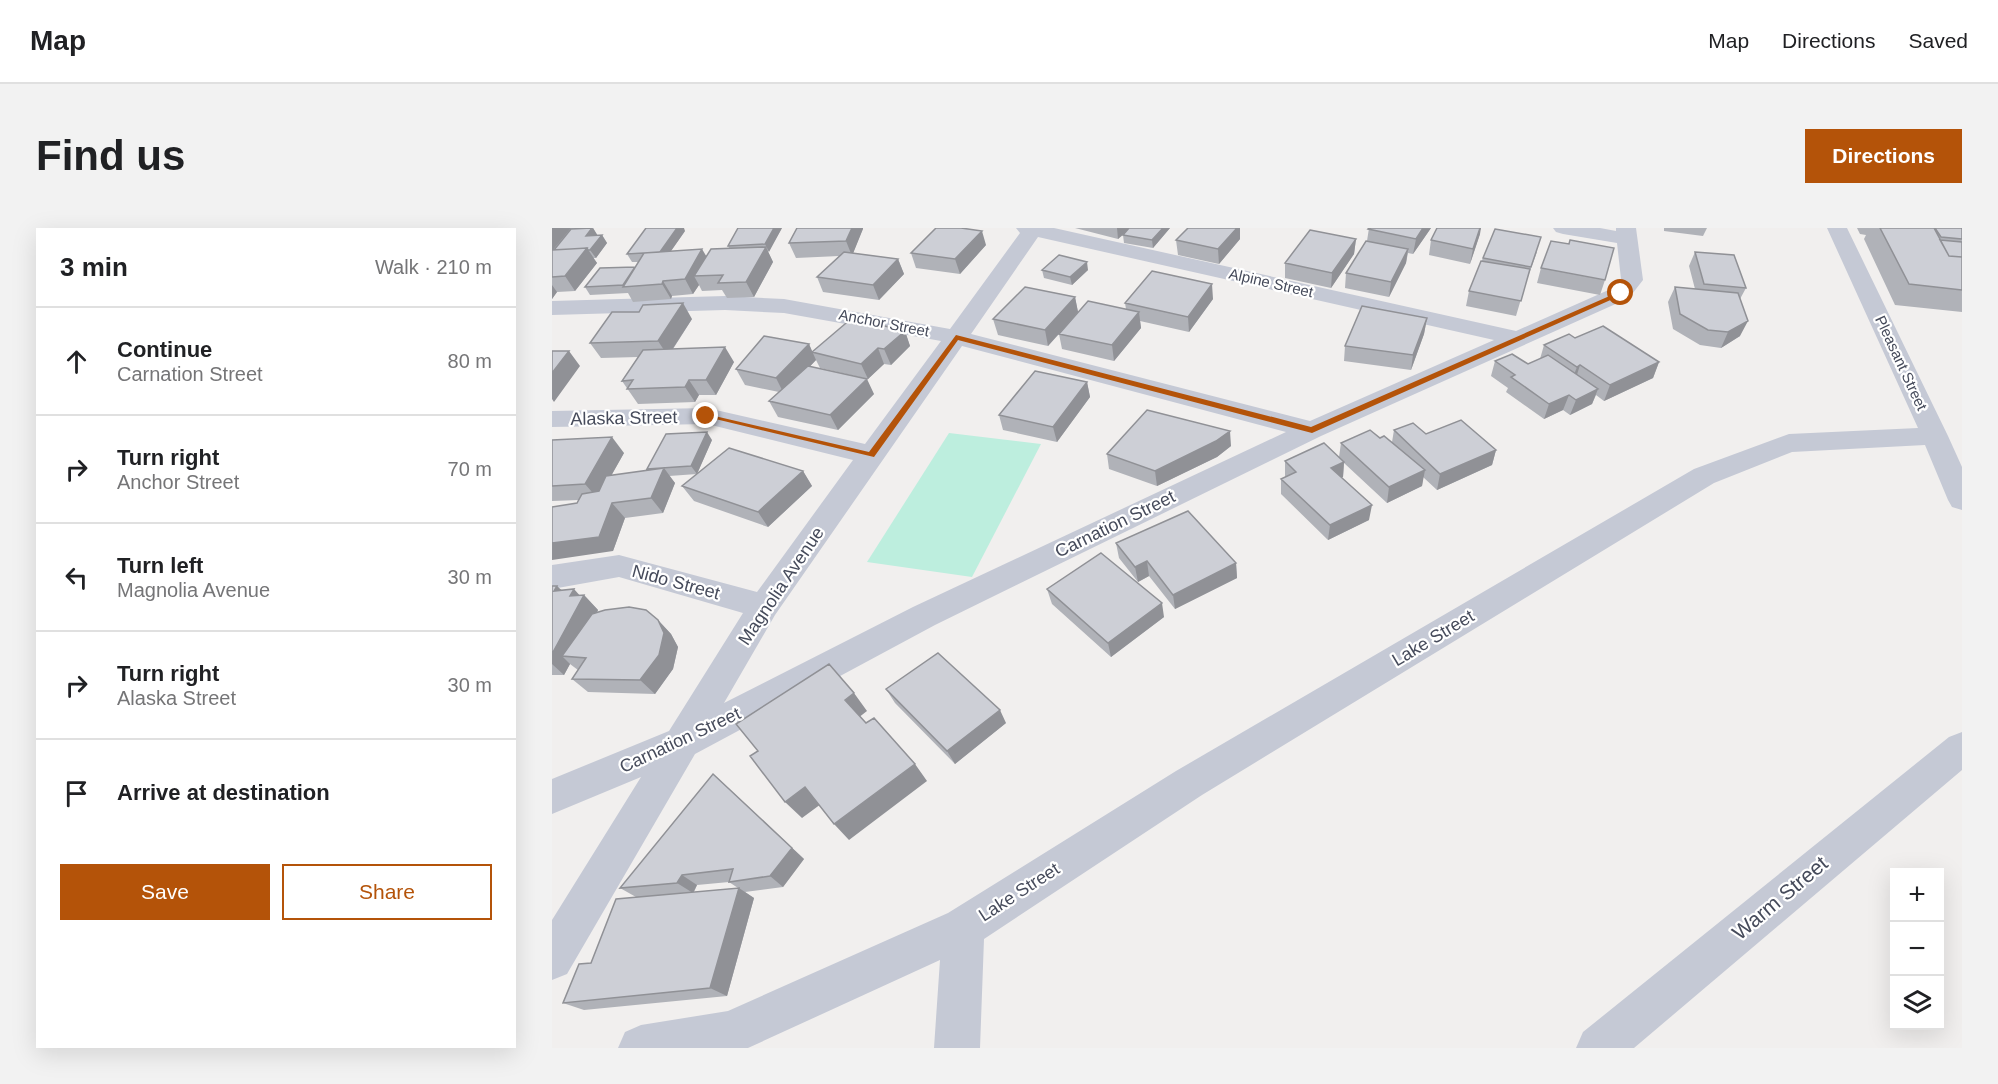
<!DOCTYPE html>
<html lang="en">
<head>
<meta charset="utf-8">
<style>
	body { margin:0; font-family:Arial,sans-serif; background:#f2f2f2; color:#202124 }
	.controls { position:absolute; right:18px; bottom:18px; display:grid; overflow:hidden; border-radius:0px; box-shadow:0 6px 24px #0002 }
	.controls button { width:54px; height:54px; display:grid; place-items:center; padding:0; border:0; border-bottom:2px solid #e0e0e0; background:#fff; color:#202124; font:30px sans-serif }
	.stop { position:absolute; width:18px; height:18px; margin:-14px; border:4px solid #b45309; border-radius:50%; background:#fff }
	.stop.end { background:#b45309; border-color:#fff; box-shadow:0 2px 6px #0008 }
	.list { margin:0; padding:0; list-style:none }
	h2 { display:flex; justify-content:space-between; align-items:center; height:78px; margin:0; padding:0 24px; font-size:26px }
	h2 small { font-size:20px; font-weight:400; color:#757577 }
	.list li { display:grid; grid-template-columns:39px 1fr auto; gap:18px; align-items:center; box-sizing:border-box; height:108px; padding:0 24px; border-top:2px solid #e0e0e0 }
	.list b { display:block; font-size:22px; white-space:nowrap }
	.list p { margin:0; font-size:20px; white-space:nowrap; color:#757577 }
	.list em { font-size:20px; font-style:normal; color:#757577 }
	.actions { display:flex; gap:12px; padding:18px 24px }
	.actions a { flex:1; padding:14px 0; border:2px solid #b45309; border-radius:0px; text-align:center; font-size:21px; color:#b45309 }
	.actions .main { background:#b45309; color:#fff }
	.icon { flex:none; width:33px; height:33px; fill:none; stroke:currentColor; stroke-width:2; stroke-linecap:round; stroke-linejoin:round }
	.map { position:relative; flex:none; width:1410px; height:820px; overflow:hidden; border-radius:0px }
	header { display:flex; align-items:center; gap:36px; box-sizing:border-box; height:84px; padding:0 30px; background:#fff; border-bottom:2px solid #e0e0e0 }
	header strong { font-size:28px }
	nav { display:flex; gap:33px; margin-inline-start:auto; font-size:21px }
	.intro { display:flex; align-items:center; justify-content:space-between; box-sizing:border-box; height:144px; padding:0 36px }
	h1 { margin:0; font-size:42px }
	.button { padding:15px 27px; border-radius:0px; background:#b45309; color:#fff; font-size:21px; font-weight:700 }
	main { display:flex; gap:36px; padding:0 36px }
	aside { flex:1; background:#fff; border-radius:0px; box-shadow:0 6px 24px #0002 }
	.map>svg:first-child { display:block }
	.green { fill:#bdeede }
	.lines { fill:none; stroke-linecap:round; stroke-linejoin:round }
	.minor { fill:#c5c9d5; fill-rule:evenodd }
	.wall { fill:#b0b2b8; fill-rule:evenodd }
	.shaded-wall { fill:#909196 }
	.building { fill:#cdcfd6; stroke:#909196; stroke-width:1.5 }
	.route { fill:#b45309 }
	.labels { text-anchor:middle; stroke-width:4.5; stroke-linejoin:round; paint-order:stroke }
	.far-street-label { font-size:15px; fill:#464b5b; stroke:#fff }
	.street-label { font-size:18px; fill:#464b5b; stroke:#fff }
	.near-street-label { font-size:21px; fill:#464b5b; stroke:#fff }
</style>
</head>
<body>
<header>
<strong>Map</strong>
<nav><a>Map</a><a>Directions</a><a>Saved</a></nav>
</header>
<div class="intro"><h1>Find us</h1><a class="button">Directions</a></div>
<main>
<aside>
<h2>3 min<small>Walk · 210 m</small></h2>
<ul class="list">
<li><svg class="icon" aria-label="ahead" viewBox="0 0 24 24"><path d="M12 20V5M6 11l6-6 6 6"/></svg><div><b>Continue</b><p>Carnation Street</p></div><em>80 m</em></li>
<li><svg class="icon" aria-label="right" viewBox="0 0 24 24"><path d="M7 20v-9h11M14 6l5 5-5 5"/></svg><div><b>Turn right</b><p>Anchor Street</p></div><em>70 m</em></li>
<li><svg class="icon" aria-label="left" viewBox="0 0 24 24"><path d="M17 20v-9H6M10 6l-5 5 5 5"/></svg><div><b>Turn left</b><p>Magnolia Avenue</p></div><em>30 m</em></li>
<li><svg class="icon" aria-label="right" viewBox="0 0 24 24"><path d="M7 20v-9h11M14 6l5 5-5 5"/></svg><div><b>Turn right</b><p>Alaska Street</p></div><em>30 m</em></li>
<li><svg class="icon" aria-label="arrive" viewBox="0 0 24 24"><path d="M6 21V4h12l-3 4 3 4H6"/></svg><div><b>Arrive at destination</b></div></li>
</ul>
<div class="actions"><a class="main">Save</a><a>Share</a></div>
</aside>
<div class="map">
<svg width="1410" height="820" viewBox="0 0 1410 820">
	<rect width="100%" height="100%" fill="#f1efee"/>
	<path class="green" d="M 397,205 L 489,216 L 420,349 L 315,334 Z"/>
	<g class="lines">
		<path class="minor" d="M 464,0 L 502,0 L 964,103 L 1061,60 L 1069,51 L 1065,15 L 1011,6 L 1004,4 L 1001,0 L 1048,0 L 1064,3 L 1064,0 L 1084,0 L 1091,52 L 1077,70 L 769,208 L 383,397 L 143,526 L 15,746 L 0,752 L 0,692 L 89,549 L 0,586 L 0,551 L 117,503 L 191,385 L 67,349 L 0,361 L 0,337 L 67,327 L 205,364 L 301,232 L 155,196 L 0,199 L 0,183 L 155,180 L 313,216 L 389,113 L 232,85 L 173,82 L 0,87 L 0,73 L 173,68 L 232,71 L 398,101 L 468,5 ZM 486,9 L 942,112 L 758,193 L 419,106 ZM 410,118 L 734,204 L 361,379 L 172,475 L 223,387 Z
			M 1275,0 L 1295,0 L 1396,208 L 1410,239 L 1410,282 L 1400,279 L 1396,272 L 1373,217 L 1240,224 L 1162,255 L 650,567 L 432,711 L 428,820 L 382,820 L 388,732 L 196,820 L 66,820 L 73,804 L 89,797 L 176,783 L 396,685 L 624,543 L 1142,241 L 1237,206 L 1366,200 Z
			M 1410,504 L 1410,542 L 1082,820 L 1024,820 L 1031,804 L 1397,509 Z"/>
	</g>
	<path class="wall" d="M 0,0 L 41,0 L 45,7 L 50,7 L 55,15 L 44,30 L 41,30 L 45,35 L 23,63 L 5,64 L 0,71 Z
		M 230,0 L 216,24 L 221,34 L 202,69 L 175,70 L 170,62 L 150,63 L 147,57 L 141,66 L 120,68 L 119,71 L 81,74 L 76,65 L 38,67 L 33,59 L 83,39 L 86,34 L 80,34 L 75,26 L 133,3 L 119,23 L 154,28 L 177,20 L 176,18 Z
		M 245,0 L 311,0 L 301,25 L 346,31 L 352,46 L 327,72 L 271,64 L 265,49 L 287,28 L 244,30 L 237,15 Z
		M 523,0 L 618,0 L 601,20 L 572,15 L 571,7 L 566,11 Z
		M 636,0 L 688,0 L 688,11 L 667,36 L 626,27 L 624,12 Z
		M 817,0 L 879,0 L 861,26 L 856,25 L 854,35 L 837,69 L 793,60 L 794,45 L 815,13 Z
		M 1112,0 L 1155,0 L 1151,8 L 1112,3 Z
		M 1305,0 L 1410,0 L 1410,84 L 1343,77 L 1312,11 L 1314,7 L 1308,6 Z
		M 928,6 L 918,36 L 877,27 L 879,12 Z
		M 804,11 L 802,26 L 779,60 L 733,50 L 733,35 Z
		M 434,17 L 408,46 L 364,40 L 359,25 Z
		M 985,24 L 974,54 L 964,88 L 914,78 L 917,63 L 931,30 Z
		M 1143,24 L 1194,60 L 1188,71 L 1188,108 L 1169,120 L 1148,117 L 1121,101 L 1116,74 L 1123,59 L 1143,61 L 1137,38 Z
		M 989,40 L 1053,52 L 1048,67 L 985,55 Z
		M 490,42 L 536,42 L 520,57 L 492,50 Z
		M 523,69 L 526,84 L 574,81 L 573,75 L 661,71 L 637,104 L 588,93 L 589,100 L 562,133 L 510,121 L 507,106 L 496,118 L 446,107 L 441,91 Z
		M 875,90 L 872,106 L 859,142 L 792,133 L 793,118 Z
		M 140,91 L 121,121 L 182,134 L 164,167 L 147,167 L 143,174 L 86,176 L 70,153 L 86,129 L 49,130 L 38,115 Z
		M 353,103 L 358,118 L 339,137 L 332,136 L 316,151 L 268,140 L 264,132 L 258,138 L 322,166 L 286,202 L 226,189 L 217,173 L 227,164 L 193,157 L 184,141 L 257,116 L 260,124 Z
		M 1023,110 L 1107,134 L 1101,150 L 1052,173 L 1044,167 L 1040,176 L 1018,187 L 1011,182 L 992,191 L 954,164 L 956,160 L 939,148 L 943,133 L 976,136 L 988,131 L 992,117 Z
		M 535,154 L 538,169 L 505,214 L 451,202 L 447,187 Z
		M 842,202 L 874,206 L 944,222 L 940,237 L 885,262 L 871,249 L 870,258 L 835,275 L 792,235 L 791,249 L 789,249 L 817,292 L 776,312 L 729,266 L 729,251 L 733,249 L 733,233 L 787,229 L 789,215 L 828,210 L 840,214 Z
		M 0,212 L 72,225 L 59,248 L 97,242 L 95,241 L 160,212 L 145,246 L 117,248 L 123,255 L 111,285 L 73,290 L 61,323 L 25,275 L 27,272 L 0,273 Z
		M 679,218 L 665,229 L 605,258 L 557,241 L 555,226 Z
		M 251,243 L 260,258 L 216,299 L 142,273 L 130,258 Z
		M 564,315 L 684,335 L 685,350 L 623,381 L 597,348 L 586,354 L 567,330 Z
		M 0,358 L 10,362 L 28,368 L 32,367 L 46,382 L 45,385 L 106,392 L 119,406 L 126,419 L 121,441 L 103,466 L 36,464 L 20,451 L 26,442 L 18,436 L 12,447 L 0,447 Z
		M 495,361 L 612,389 L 559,429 L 500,376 Z
		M 334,461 L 454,495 L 403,536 L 343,475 Z
		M 175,559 L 252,631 L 231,659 L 193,664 L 202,670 L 175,768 L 32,782 L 11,775 L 84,669 L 68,660 ZM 177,654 L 186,660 L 142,664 L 145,657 Z"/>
	<path class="shaded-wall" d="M 0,0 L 19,0 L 0,23 Z
		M 41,0 L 46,8 L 34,8 Z
		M 125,0 L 132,0 L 133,3 L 112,33 L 107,25 Z
		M 222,0 L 230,0 L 217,24 L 213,16 Z
		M 300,0 L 311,0 L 311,1 L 300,28 L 294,13 Z
		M 565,0 L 578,0 L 566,11 Z
		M 611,0 L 618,0 L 601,20 L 600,12 Z
		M 685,0 L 688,0 L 688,11 L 667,36 L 666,21 Z
		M 871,0 L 879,0 L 861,26 L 864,11 Z
		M 928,0 L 929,0 L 928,6 L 918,36 L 921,21 Z
		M 430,3 L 434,17 L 408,46 L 403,31 Z
		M 50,7 L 55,15 L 44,30 L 38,22 Z
		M 804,11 L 802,26 L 779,60 L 780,45 Z
		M 214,19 L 221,34 L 202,69 L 194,54 Z
		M 35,20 L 45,35 L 23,63 L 13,48 Z
		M 150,21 L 159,36 L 142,48 L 147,57 L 141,66 L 133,51 Z
		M 856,21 L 854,35 L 837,69 L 839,54 Z
		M 346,31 L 352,46 L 327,72 L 321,57 Z
		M 535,34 L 536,42 L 520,57 L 518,49 Z
		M 111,53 L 120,68 L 119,71 L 110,56 Z
		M 660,56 L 661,71 L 637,104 L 636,89 Z
		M 0,57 L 5,64 L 0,71 Z
		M 523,69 L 526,84 L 496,118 L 493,102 Z
		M 131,75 L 140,91 L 116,128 L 106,113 Z
		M 587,84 L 589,100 L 562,133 L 560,117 Z
		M 875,90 L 872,106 L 859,142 L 861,127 Z
		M 1196,93 L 1188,108 L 1169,120 L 1176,104 Z
		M 353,103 L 358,118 L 339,137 L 332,121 Z
		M 257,116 L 264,132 L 232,166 L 224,150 Z
		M 173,119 L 182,134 L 164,167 L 154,152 Z
		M 326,120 L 332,136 L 316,151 L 309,136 Z
		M 17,123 L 28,138 L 2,174 L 0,171 L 0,145 Z
		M 1107,134 L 1101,150 L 1052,173 L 1058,157 Z
		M 1028,137 L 1023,153 L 1019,154 L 1025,139 Z
		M 315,151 L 322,166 L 286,202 L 278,187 Z
		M 137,152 L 147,167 L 143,174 L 133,159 Z
		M 535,154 L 538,169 L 505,214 L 501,199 Z
		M 1046,161 L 1040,176 L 1018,187 L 1024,172 Z
		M 1017,167 L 1011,182 L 992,191 L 997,176 Z
		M 678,203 L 679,218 L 665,229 L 605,258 L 603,243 Z
		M 155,204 L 160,212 L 145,246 L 139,238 Z
		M 60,209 L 72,225 L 46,271 L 33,256 Z
		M 944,222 L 940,237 L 885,262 L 888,246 Z
		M 792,234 L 791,249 L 778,255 L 779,240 Z
		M 112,240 L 123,255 L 111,285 L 99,270 Z
		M 873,242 L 870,258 L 835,275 L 837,259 Z
		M 251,243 L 260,258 L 216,299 L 206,284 Z
		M 60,275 L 73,290 L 61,323 L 0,332 L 0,315 Z
		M 820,277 L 817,292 L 776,312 L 778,297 Z
		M 595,333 L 597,348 L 586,354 L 583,339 Z
		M 684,335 L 685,350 L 623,381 L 621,367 Z
		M 5,358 L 20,372 L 2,363 Z
		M 22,361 L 30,370 L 32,367 L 46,382 L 22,429 L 10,428 L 18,436 L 12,447 L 0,436 L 0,426 L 18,368 Z
		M 610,375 L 612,389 L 559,429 L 556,415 Z
		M 106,392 L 119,406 L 126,419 L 121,441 L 103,466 L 88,452 Z
		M 302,465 L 315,483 L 306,490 L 293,472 Z
		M 448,482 L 454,495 L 403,536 L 395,523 Z
		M 363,536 L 375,553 L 297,612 L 282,596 Z
		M 161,546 L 252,631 L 231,659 L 218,648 Z
		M 253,559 L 269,576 L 250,590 L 233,574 Z
		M 130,647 L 145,657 L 141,665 L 125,655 Z
		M 187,660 L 202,670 L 175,768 L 158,760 Z"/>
	<path class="building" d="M 40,0 L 34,8 L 50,7 L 38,22 L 36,22 L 35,20 L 2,22 L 19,1 Z
		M 94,0 L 125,0 L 108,24 L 75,26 Z
		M 186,0 L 222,0 L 213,16 L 176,18 Z
		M 245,0 L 300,0 L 294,13 L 237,15 Z
		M 384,0 L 409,0 L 430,3 L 403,31 L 359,25 Z
		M 577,0 L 611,0 L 600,12 L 571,7 Z
		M 636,0 L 685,0 L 666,21 L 624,12 Z
		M 817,0 L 871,0 L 864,11 L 816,1 Z
		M 885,0 L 928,0 L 921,21 L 879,12 Z
		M 1328,0 L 1382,0 L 1397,28 L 1410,29 L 1410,62 L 1357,56 Z
		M 1383,0 L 1410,0 L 1410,11 L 1389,9 Z
		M 943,1 L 989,9 L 979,39 L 931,30 Z
		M 758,2 L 804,11 L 780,45 L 733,35 Z
		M 1018,12 L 1062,20 L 1053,52 L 989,40 L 999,13 L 1017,16 Z
		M 1388,12 L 1410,14 L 1410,29 L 1397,28 Z
		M 814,13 L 856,21 L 839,54 L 794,45 Z
		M 214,19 L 194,54 L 166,55 L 171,47 L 142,48 L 159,21 Z
		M 35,20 L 13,48 L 0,49 L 0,22 Z
		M 150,21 L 133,51 L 111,53 L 110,56 L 71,59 L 92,25 Z
		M 292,24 L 346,31 L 321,57 L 265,49 Z
		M 1143,24 L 1182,27 L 1194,60 L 1152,56 Z
		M 507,27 L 535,34 L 518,49 L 490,42 Z
		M 929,33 L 978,41 L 969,73 L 917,63 Z
		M 83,39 L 71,57 L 33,59 L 48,40 Z
		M 600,43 L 660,56 L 636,89 L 573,75 Z
		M 473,59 L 523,69 L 493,102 L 441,91 Z
		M 1123,59 L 1186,65 L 1196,93 L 1176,104 L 1156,102 L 1128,86 Z
		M 536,73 L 587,84 L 560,117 L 507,106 Z
		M 131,75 L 106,113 L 38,115 L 60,84 L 87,84 L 91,77 Z
		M 810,78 L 875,90 L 861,127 L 793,118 Z
		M 300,90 L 353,103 L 332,121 L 326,120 L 309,136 L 260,124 Z
		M 1051,98 L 1107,134 L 1058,157 L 1028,137 L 1025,139 L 992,117 L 1017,106 L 1023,110 Z
		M 212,108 L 257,116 L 224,150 L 184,141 Z
		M 173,119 L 154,152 L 137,152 L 133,159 L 75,161 L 81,152 L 70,153 L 91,122 Z
		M 0,123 L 17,123 L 0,145 Z
		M 960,126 L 976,136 L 996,127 L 1046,161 L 1024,172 L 1017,167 L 997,176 L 959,149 L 963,147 L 943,133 Z
		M 256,138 L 315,151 L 278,187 L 217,173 Z
		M 483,143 L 535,154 L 501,199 L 447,187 Z
		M 595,182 L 678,203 L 664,213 L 603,243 L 555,226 Z
		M 909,192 L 944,222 L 888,246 L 842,202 L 861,195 L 874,206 Z
		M 818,202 L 828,210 L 832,208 L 873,242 L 837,259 L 789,215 Z
		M 155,204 L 139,238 L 95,241 L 114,206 Z
		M 60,209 L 33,256 L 0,258 L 0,212 Z
		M 772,215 L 792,234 L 779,240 L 820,277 L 778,297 L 729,251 L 744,244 L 733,233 Z
		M 177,220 L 251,243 L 206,284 L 130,258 Z
		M 112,240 L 99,270 L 60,275 L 47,309 L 0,315 L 0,279 L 25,275 L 30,266 L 47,263 L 54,248 Z
		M 636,283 L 684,335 L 621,367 L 595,333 L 583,339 L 564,315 Z
		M 549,325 L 610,375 L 556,415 L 495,361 Z
		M 0,358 L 5,358 L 2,363 L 22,361 L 18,368 L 32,367 L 0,426 Z
		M 77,379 L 94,382 L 106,392 L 112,405 L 107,427 L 88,452 L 20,451 L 34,430 L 10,428 L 40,386 L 53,382 Z
		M 386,425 L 448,482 L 395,523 L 334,461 Z
		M 277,436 L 302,465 L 293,472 L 314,495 L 322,490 L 363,536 L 282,596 L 253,559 L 233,574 L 198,528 L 206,523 L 184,496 Z
		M 161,546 L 240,620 L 218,648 L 177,654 L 181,641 L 130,647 L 125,655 L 68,660 Z
		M 187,660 L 158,760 L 11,775 L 27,736 L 39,735 L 64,671 Z"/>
	<path class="route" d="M 1069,63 L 1072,66 L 760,205 L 406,112 L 322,229 L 151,188 L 154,186 L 317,224 L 404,107 L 759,199 Z"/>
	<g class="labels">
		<g class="far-street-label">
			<text transform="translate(719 55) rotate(13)" y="5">Alpine Street</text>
			<text transform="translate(332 95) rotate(11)" y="5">Anchor Street</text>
			<text transform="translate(1349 135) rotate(65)" y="5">Pleasant Street</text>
		</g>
		<g class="street-label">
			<text transform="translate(72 190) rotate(-1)" y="6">Alaska Street</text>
			<text transform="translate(563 296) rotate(-26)" y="6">Carnation Street</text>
			<text transform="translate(124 354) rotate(15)" y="6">Nido Street</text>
			<text transform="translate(229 358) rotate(-56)" y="6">Magnolia Avenue</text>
			<text transform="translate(881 410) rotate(-31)" y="6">Lake Street</text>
			<text transform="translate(128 512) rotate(-25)" y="6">Carnation Street</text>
			<text transform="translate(467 664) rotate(-33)" y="6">Lake Street</text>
		</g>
		<g class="near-street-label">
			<text transform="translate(1228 670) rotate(-40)" y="7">Warm Street</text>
		</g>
	</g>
</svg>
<div class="controls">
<button>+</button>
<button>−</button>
<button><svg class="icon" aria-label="layers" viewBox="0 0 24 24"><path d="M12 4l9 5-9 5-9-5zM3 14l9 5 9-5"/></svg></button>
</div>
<div class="stop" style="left:1069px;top:65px"></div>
<div class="stop end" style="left:154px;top:188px"></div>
</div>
</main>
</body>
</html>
